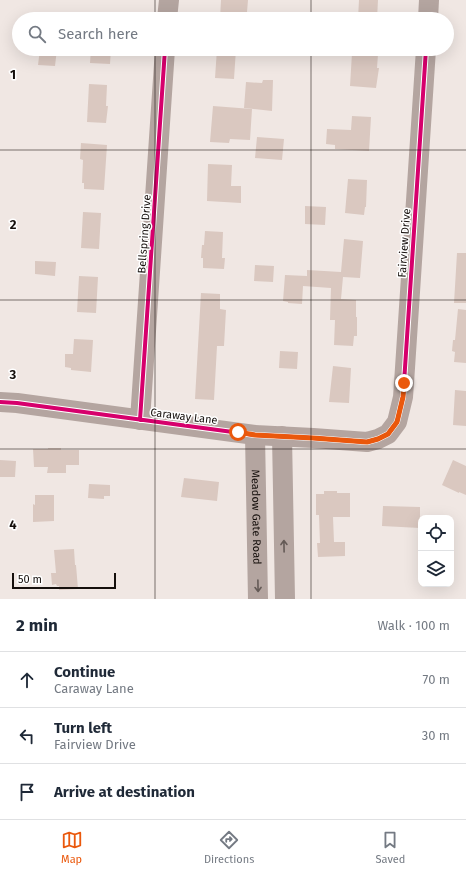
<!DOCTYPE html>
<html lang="en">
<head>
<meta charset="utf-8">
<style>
	body { margin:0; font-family:"Fira Sans",sans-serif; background:#f6f6f7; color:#1f2937 }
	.controls { position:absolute; right:12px; bottom:12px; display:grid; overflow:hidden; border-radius:8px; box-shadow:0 4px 16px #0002 }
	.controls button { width:36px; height:36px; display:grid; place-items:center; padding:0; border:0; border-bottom:1px solid #e0e1e3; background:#fff; color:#1f2937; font:20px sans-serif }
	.scale { position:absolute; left:12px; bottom:10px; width:104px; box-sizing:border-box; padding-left:4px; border:2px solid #150f0c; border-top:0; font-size:11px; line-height:14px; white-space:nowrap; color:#150f0c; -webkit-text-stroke:3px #fff; paint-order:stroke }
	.stop { position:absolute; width:12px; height:12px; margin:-9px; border:3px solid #ea580c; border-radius:50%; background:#fff }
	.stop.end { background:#ea580c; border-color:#fff; box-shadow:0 1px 4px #0008 }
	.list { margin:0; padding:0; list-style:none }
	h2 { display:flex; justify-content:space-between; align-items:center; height:52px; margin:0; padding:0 16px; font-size:17px }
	h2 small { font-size:13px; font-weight:400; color:#747a83 }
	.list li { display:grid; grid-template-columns:26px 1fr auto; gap:12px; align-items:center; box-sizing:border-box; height:56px; padding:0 16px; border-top:1px solid #e0e1e3 }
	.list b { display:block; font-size:15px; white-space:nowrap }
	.list p { margin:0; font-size:13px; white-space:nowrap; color:#747a83 }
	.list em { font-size:13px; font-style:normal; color:#747a83 }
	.icon { flex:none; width:22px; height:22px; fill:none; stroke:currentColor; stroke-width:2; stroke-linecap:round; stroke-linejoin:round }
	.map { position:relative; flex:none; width:466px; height:599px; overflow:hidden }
	.search { position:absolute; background:#fff; box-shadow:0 4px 16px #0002; left:12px; right:12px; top:12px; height:44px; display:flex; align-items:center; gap:10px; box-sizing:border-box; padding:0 14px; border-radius:22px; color:#747a83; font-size:15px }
	.sheet { height:220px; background:#fff }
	nav { display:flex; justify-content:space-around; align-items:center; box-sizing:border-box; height:56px; border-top:1px solid #e0e1e3; background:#fff; font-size:11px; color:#747a83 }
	nav a { display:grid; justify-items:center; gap:2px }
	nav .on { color:#ea580c }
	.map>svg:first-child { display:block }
	.building { fill:#dac8c0 }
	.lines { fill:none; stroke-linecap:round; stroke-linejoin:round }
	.minor { stroke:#b4a5a0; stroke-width:20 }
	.cycleway-casing { stroke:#fff; stroke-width:6 }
	.cycleway { stroke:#d6006c; stroke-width:4 }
	.oneway { stroke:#645a56 }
	.route { stroke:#ea580c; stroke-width:5 }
	.grid { fill:none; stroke:#150f0c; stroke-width:1; stroke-opacity:0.55 }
	.labels { text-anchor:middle; stroke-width:3; stroke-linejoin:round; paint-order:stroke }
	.street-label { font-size:11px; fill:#150f0c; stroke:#fff }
	.grid-label { font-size:13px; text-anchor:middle; font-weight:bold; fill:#150f0c; stroke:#fff; stroke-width:3; stroke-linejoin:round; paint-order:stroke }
</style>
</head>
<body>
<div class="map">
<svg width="466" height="599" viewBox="0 0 466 599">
	<rect width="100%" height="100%" fill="#f0e7e3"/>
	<path class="building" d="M 221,0 L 248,0 L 247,12 L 241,12 L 241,19 L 220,19 Z
		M 359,0 L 378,0 L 377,19 L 358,19 Z
		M 40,49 L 57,49 L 55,66 L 38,65 Z
		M 91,49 L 111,49 L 110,64 L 90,63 Z
		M 217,49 L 236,49 L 234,79 L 215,78 Z
		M 355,52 L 378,54 L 377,68 L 379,68 L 376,88 L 350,86 L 352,53 L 355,53 Z
		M 263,80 L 273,80 L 272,111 L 244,108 L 246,82 L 262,83 Z
		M 89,84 L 107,85 L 106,106 L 108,106 L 106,123 L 87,122 Z
		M 213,106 L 252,109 L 250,140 L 230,139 L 229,143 L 210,142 Z
		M 352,116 L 371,117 L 369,151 L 335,149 L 335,145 L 326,144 L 327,129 L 351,130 Z
		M 257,137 L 284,139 L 282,160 L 255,158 Z
		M 81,143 L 107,145 L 104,190 L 84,189 L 84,183 L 82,183 L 83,160 L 80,159 Z
		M 208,164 L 232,165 L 231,186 L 241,186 L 241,203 L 207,201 Z
		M 348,179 L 367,180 L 366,207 L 365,207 L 364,215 L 345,213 Z
		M 305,206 L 326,207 L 325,225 L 305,224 Z
		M 83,212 L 101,213 L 99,249 L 81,248 Z
		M 205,231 L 223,232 L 222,258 L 225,258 L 224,269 L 203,268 L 203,258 L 201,258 L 202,245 L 204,245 Z
		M 344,239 L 363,241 L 360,278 L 343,277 L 341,299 L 356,300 L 356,317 L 357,317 L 357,336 L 354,336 L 353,346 L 334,345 L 335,320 L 330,320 L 331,288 L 303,286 L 302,304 L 288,303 L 288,302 L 283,301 L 285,275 L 307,276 L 307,270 L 341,272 Z
		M 457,253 L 466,253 L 466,303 L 454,303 Z
		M 35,261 L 56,262 L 55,276 L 35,274 Z
		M 255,265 L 274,266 L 273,282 L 254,281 Z
		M 79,276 L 98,277 L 96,313 L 77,312 Z
		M 201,293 L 220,294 L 220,309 L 226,310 L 224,346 L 217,346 L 214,400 L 195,399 Z
		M 458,309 L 466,310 L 466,363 L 454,362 L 455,352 L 452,351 L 453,340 L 455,340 Z
		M 74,339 L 93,340 L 91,372 L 71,370 L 71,368 L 65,367 L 65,354 L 73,354 Z
		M 280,351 L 298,352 L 297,369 L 279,368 Z
		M 333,366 L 351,368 L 349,403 L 329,402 Z
		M 455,390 L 466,391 L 466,426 L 453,425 Z
		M 48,448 L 61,448 L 61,450 L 79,450 L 79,465 L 66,465 L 66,473 L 47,473 L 48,467 L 34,467 L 33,449 L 48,449 Z
		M 0,460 L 16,461 L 15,477 L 0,477 Z
		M 453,460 L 466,466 L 466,495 L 459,492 L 459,493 L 442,485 Z
		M 184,478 L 219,482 L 217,501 L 181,497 Z
		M 89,484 L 110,485 L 110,496 L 104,496 L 104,499 L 88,498 Z
		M 324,491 L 337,491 L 337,493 L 350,493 L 350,517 L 333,517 L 334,542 L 345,542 L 345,556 L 318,557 L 317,543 L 320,543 L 319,515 L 316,515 L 316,494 L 324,494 Z
		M 35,495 L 54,495 L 54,521 L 33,522 L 33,504 L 35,505 Z
		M 383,506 L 420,507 L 420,528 L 382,526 Z
		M 74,549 L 75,565 L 76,565 L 78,589 L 59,590 L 59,586 L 57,586 L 56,584 L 52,585 L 51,573 L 56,573 L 54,550 Z"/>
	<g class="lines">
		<g class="minor">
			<path d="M 167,19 L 169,0"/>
			<path d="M 428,19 L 429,0"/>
			<path d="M 0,402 L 17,403 L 255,435 L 313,438 L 367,442 L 378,439 L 388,434 L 397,422 L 403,397 L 404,383 L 426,49"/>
			<path d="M 140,420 L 165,49"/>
			<path id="s1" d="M 255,435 L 258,599"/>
			<path d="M 282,436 L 285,599"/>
		</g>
		<g class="cycleway-casing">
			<path id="cycleway" d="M 0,402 L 17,403 L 255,435 L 313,438 L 367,442 L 378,439 L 388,434 L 397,422 L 403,397 L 404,383 L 426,49
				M 140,420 L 165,49"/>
		</g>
		<use href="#cycleway" class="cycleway"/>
	</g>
	<defs><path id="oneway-shaft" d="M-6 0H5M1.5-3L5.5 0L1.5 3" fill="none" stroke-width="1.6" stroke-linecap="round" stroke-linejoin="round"/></defs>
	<g class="oneway">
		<use href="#oneway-shaft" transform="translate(284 546) rotate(-91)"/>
		<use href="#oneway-shaft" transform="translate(258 586) rotate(89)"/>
	</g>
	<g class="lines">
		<path class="route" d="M 238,432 L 255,435 L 313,438 L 367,442 L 378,439 L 388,434 L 397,422 L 403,397 L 404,383"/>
	</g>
	<path class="grid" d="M 155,0 L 155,19M 311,0 L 311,19M 155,49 L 155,599M 311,49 L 311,599M 0,150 L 466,150M 0,300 L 466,300M 0,449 L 466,449"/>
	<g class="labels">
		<g class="street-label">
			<text transform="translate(144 234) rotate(-86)" y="4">Bellspring Drive</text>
			<text transform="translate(404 243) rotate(-86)" y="4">Fairview Drive</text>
			<text transform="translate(184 416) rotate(7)" y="4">Caraway Lane</text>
			<text dy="4" stroke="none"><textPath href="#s1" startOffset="82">Meadow Gate Road</textPath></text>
		</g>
	</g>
	<g class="grid-label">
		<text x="13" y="79">1</text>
		<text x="13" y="229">2</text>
		<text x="13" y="379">3</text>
		<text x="13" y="529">4</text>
	</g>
</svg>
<div class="controls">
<button><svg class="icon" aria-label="locate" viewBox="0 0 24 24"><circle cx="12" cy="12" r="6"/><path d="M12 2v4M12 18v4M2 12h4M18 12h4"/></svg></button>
<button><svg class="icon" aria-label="layers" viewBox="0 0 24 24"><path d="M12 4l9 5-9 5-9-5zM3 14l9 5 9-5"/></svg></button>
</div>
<div class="scale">50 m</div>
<div class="stop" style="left:238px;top:432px"></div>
<div class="stop end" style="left:404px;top:383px"></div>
<div class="search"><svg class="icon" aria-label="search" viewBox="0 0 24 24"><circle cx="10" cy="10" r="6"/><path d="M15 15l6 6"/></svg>Search here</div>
</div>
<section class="sheet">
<h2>2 min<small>Walk · 100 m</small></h2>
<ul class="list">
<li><svg class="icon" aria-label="ahead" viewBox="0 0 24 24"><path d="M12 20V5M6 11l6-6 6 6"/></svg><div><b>Continue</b><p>Caraway Lane</p></div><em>70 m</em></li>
<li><svg class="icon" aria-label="left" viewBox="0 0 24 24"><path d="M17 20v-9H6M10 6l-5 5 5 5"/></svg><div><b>Turn left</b><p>Fairview Drive</p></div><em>30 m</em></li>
<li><svg class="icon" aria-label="arrive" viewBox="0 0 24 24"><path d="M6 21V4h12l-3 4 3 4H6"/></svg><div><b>Arrive at destination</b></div></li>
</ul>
</section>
<nav>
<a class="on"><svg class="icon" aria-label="map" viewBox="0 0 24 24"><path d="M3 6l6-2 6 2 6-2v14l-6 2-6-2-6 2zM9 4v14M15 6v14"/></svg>Map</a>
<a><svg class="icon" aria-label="directions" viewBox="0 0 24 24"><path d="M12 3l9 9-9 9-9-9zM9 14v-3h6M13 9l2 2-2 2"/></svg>Directions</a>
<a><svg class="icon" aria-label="saved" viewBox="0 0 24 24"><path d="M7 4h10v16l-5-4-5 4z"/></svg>Saved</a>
</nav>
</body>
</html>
